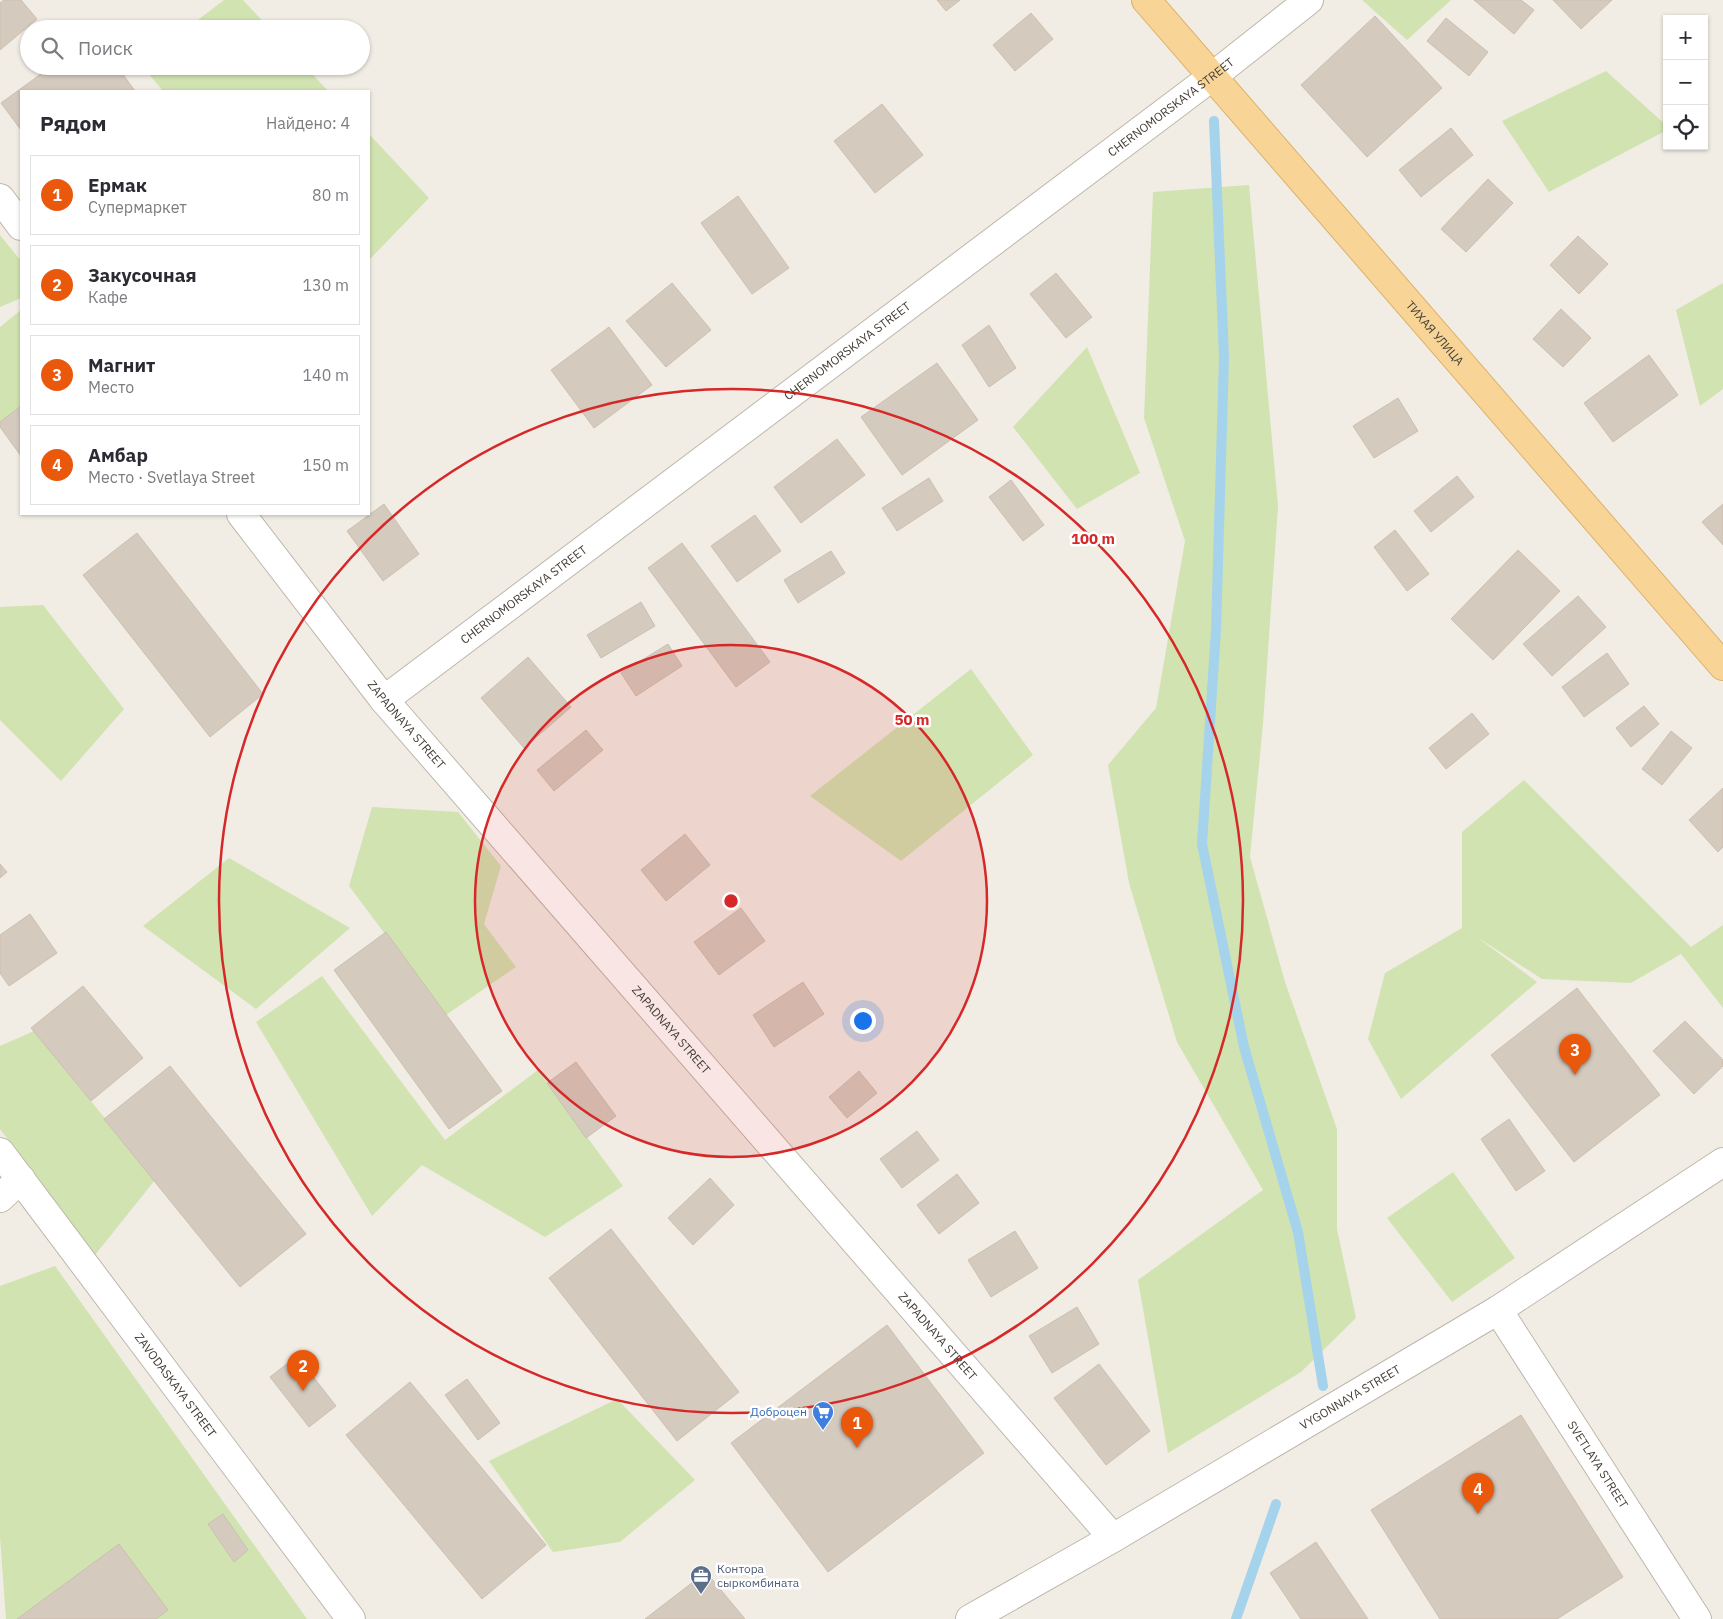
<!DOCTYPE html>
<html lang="ru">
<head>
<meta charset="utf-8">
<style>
	body { margin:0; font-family:"IBM Plex Sans",sans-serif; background:#f7f7f7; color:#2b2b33 }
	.controls { position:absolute; right:15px; top:15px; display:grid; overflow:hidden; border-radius:0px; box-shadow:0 1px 4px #0004 }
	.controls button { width:45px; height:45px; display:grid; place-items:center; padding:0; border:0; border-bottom:1px solid #e1e1e2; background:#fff; color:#2b2b33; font:25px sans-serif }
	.you { position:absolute; left:862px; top:1020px; width:18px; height:18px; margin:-12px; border:4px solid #fff; border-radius:50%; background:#1a73e8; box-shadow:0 0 0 8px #1a73e833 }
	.badge { display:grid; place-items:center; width:32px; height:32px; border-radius:50%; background:#ea580c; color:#fff; font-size:16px; font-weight:700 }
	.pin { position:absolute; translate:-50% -41px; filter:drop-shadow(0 1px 2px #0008) }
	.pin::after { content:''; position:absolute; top:26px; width:18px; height:15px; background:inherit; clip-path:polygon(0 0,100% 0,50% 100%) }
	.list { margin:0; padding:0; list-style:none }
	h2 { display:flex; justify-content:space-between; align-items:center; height:65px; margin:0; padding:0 20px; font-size:21px }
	h2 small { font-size:16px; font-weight:400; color:#7c7c81 }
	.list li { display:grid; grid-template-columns:32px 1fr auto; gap:15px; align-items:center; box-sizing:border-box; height:80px; margin:0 10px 10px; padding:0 10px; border:1px solid #e1e1e2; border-radius:0px }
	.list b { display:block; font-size:19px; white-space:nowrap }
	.list p { margin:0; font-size:16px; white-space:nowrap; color:#7c7c81 }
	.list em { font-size:16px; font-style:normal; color:#7c7c81 }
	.icon { flex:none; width:28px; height:28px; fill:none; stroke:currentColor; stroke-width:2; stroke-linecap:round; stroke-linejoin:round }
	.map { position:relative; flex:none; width:1723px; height:1619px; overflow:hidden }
	.search { position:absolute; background:#fff; box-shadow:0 1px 4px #0004; left:20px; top:20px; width:350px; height:55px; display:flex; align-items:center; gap:12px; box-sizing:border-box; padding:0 18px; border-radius:28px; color:#7c7c81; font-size:19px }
	.panel { position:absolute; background:#fff; box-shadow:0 1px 4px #0004; left:20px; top:90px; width:350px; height:425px; border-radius:0px }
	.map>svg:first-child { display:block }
	.green { fill:#d0e3b0 }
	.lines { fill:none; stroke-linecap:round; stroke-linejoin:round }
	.stream { stroke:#a4d3eb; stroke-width:10 }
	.building { fill:#d5cabe; stroke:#ccbfaf }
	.minor-casing { stroke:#bfb6ab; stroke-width:30 }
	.major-casing { stroke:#dcb068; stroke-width:30 }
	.minor { stroke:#fff; stroke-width:28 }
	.major { stroke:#f8d597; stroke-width:28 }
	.ring { fill:none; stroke:#d62828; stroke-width:2.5 }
	.labels { text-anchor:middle; stroke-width:5; stroke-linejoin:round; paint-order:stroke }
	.street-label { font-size:12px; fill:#433d35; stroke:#fff }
	.shop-label { font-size:12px; fill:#366cbe; stroke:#fff; text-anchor:end }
	.service-label { font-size:12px; fill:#4e5e75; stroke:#fff; text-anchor:start }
	.centre { fill:#d62828; stroke:#fff; stroke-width:2.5 }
	.ring-label { font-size:15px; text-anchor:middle; font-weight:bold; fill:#d62828; stroke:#fff; stroke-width:5; stroke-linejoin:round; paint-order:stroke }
</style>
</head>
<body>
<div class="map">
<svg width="1723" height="1619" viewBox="0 0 1723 1619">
	<rect width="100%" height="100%" fill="#f1ede5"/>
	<path class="green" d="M 224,0 L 243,0 L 270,29 L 186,29 Z
		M 1362,0 L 1451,0 L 1407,40 Z
		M 142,66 L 305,66 L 328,91 L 163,91 Z
		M 1606,71 L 1667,126 L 1667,130 L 1549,192 L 1502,121 Z
		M 369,134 L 429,198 L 369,260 Z
		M 1249,185 L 1278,506 L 1263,724 L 1250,857 L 1285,982 L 1337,1129 L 1337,1229 L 1356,1318 L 1301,1372 L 1168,1453 L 1138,1280 L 1263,1190 L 1177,1042 L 1129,883 L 1108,765 L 1156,708 L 1185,541 L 1144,418 L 1153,192 Z
		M 0,235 L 21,261 L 21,298 L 0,307 Z
		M 1723,283 L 1723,389 L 1700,406 L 1676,310 Z
		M 21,310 L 21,406 L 0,424 L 0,327 Z
		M 1087,347 L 1140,473 L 1077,509 L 1013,427 Z
		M 43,605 L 124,709 L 61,781 L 0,720 L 0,607 Z
		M 971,669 L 1033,755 L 901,861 L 810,796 Z
		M 1524,780 L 1691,947 L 1723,925 L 1723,1008 L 1681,954 L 1631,983 L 1542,979 L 1477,937 L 1537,982 L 1401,1099 L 1368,1039 L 1385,973 L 1462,928 L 1462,832 Z
		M 372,807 L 458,812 L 501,866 L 484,924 L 516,967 L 446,1015 L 349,886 Z
		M 229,858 L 350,928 L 256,1009 L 143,926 Z
		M 322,976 L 445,1140 L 538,1070 L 623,1186 L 545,1237 L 422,1165 L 372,1216 L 256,1022 Z
		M 34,1031 L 155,1180 L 95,1255 L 0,1129 L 0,1046 Z
		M 1453,1172 L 1515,1258 L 1452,1302 L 1387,1218 Z
		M 55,1266 L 307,1619 L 6,1619 L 0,1537 L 0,1286 Z
		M 617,1399 L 695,1480 L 620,1542 L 553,1552 L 489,1461 Z"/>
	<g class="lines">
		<path class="stream" d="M 1214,121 L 1224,357 L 1216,630 L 1202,844 L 1244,1047 L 1298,1232 L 1323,1386
			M 1236,1619 L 1276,1504"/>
	</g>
	<path class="building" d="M 4,0 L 21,0 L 37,19 L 0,50 L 0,3 Z
		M 937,0 L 960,0 L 946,11 Z
		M 1474,0 L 1521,0 L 1534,10 L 1514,34 Z
		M 1553,0 L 1612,0 L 1581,29 Z
		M 1031,13 L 1053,39 L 1015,71 L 993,45 Z
		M 1375,16 L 1442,88 L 1367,157 L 1301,85 Z
		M 1446,18 L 1488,52 L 1469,76 L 1427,41 Z
		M 52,66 L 117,66 L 135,91 L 21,91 L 21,130 L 1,103 Z
		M 882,104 L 923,155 L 875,193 L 834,141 Z
		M 1451,128 L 1473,155 L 1421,197 L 1399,170 Z
		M 1488,179 L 1513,203 L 1466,252 L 1441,229 Z
		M 738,196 L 789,268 L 752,294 L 701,223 Z
		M 1578,236 L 1608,264 L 1579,294 L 1550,265 Z
		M 1056,273 L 1092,317 L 1066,338 L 1030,294 Z
		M 672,283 L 711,330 L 666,367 L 626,321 Z
		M 1561,309 L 1591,338 L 1563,367 L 1533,339 Z
		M 989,325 L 1016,368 L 989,387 L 962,345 Z
		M 609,327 L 652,385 L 594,428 L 551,370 Z
		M 1649,355 L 1678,395 L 1613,442 L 1584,403 Z
		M 937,363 L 978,420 L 902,475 L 861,417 Z
		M 1398,398 L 1418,431 L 1374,458 L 1353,426 Z
		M 21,406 L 21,456 L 0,427 L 0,422 Z
		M 837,439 L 865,475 L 801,523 L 774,487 Z
		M 1457,476 L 1474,497 L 1431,532 L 1414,511 Z
		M 929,478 L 943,501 L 897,531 L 882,508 Z
		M 1011,480 L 1044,525 L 1023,541 L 989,497 Z
		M 384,504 L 419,554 L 383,581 L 347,531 Z
		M 1723,504 L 1723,545 L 1702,522 Z
		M 755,515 L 781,551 L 737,582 L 711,546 Z
		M 1395,530 L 1429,574 L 1407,591 L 1374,547 Z
		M 137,533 L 263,694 L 210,737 L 83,575 Z
		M 682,543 L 770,662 L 736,687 L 648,568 Z
		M 1518,550 L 1560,591 L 1493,660 L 1451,619 Z
		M 831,551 L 845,573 L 798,603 L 784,580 Z
		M 1578,596 L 1606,627 L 1552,676 L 1523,644 Z
		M 641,602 L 655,626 L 601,658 L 587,635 Z
		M 668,644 L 682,666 L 636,696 L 621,673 Z
		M 1607,653 L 1629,684 L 1584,717 L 1562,687 Z
		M 528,657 L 571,707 L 524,748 L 481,698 Z
		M 1644,706 L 1659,724 L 1631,747 L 1616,728 Z
		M 1472,713 L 1489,734 L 1446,769 L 1429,748 Z
		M 586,730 L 603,750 L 554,791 L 537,770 Z
		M 1671,731 L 1692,748 L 1662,785 L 1642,769 Z
		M 1723,788 L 1723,847 L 1718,852 L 1689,820 Z
		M 685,834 L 710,865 L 666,901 L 641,870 Z
		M 0,864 L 7,872 L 0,878 Z
		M 741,908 L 765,941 L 719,975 L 694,942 Z
		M 30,914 L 57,953 L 9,986 L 0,973 L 0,935 Z
		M 386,932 L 502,1091 L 449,1129 L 334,970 Z
		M 803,982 L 824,1014 L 774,1047 L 753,1015 Z
		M 83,986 L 143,1058 L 91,1101 L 31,1028 Z
		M 1577,988 L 1660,1095 L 1574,1162 L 1491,1055 Z
		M 1685,1021 L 1723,1060 L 1723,1066 L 1694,1094 L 1653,1051 Z
		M 576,1062 L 616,1116 L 586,1138 L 547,1083 Z
		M 170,1066 L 306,1234 L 240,1287 L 104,1119 Z
		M 859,1071 L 877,1093 L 847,1118 L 829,1097 Z
		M 1509,1119 L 1545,1171 L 1516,1191 L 1481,1139 Z
		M 917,1131 L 939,1160 L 902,1188 L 880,1159 Z
		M 957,1174 L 979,1203 L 939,1234 L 917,1205 Z
		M 710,1178 L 734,1205 L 693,1245 L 668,1218 Z
		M 611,1229 L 739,1392 L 677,1441 L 549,1278 Z
		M 1015,1231 L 1038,1268 L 991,1297 L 968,1260 Z
		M 1077,1307 L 1099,1344 L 1052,1373 L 1029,1336 Z
		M 887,1325 L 984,1453 L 828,1572 L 731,1443 Z
		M 297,1356 L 336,1406 L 309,1427 L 270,1377 Z
		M 1099,1364 L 1150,1431 L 1106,1465 L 1054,1398 Z
		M 467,1379 L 500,1423 L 478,1440 L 445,1395 Z
		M 410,1382 L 546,1545 L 482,1599 L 346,1435 Z
		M 1521,1415 L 1623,1577 L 1557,1619 L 1440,1619 L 1371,1510 Z
		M 223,1514 L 248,1550 L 234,1562 L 208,1524 Z
		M 1316,1542 L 1368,1619 L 1301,1619 L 1270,1573 Z
		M 119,1544 L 168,1610 L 156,1619 L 17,1619 Z
		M 706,1572 L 745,1619 L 645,1619 Z"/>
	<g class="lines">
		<g class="minor-casing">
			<g id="minor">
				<path d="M 0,198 L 21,226"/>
				<path id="s1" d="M 241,514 L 384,700 L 1113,1538"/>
				<path id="s2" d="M 384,700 L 1213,76 L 1309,0"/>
				<path id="s3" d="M 0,1152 L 351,1619"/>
				<path d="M 0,1198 L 21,1179"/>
				<path id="s4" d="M 1498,1310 L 1697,1619"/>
				<path id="s5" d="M 970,1619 L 1113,1538 L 1498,1310 L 1723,1162"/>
			</g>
		</g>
		<g class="major-casing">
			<g id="major">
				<path id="s6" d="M 1146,0 L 1723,666"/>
			</g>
		</g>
		<use href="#minor" class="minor"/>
		<use href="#major" class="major"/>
	</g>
	<circle cx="731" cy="901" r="256" fill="#d62828" fill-opacity=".12"/>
	<g class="ring">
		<circle cx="731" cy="901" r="256"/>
		<circle cx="731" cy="901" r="512"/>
	</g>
	<defs>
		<g id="supermarket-pin" transform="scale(1.125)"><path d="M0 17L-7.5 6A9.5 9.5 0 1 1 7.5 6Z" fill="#3f7fe0" stroke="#fff"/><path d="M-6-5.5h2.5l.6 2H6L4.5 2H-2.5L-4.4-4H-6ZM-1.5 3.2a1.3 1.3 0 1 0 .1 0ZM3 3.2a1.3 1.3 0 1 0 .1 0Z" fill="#fff"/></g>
		<g id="office-pin" transform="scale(1.125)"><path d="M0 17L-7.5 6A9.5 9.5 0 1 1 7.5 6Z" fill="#5c6f8a" stroke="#fff"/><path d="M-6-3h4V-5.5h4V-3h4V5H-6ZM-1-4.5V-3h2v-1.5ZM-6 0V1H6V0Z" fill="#fff"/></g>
	</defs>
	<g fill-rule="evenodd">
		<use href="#supermarket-pin" x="823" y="1412"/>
		<use href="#office-pin" x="701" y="1576"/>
	</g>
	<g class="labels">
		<g class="street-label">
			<text dy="4" stroke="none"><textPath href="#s2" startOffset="985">CHERNOMORSKAYA STREET</textPath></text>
			<text dy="4" stroke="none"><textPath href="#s6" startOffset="441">ТИХАЯ УЛИЦА</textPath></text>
			<text dy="4" stroke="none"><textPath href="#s2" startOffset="580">CHERNOMORSKAYA STREET</textPath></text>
			<text dy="4" stroke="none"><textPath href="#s2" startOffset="175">CHERNOMORSKAYA STREET</textPath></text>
			<text dy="4" stroke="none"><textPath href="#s1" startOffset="268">ZAPADNAYA STREET</textPath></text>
			<text dy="4" stroke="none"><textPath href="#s1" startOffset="672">ZAPADNAYA STREET</textPath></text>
			<text dy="4" stroke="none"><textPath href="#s1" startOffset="1078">ZAPADNAYA STREET</textPath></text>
			<text dy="4" stroke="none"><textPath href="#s3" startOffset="292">ZAVODASKAYA STREET</textPath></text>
			<text dy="4" stroke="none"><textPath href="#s5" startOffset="440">VYGONNAYA STREET</textPath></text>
			<text dy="4" stroke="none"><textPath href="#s4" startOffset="184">SVETLAYA STREET</textPath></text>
		</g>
		<g class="shop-label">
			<text x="807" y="1416">Доброцен</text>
		</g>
		<g class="service-label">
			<text x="717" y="1573">Контора<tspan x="717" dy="14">сыркомбината</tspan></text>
		</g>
	</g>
	<circle cx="731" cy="901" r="8" class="centre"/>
	<g class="ring-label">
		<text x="1093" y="544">100 m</text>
		<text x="912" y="725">50 m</text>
	</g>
</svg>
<div class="controls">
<button>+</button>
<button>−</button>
<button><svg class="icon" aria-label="locate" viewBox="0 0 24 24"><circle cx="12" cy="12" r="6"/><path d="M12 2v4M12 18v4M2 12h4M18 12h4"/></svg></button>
</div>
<div class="you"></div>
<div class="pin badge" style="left:857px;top:1448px">1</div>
<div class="pin badge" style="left:303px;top:1391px">2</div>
<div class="pin badge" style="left:1575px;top:1075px">3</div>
<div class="pin badge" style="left:1478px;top:1514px">4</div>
<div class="search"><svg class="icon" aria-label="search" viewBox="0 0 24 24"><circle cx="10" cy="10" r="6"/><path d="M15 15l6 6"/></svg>Поиск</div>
<section class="panel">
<h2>Рядом<small>Найдено: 4</small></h2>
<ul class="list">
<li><span class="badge">1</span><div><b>Ермак</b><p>Супермаркет</p></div><em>80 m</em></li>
<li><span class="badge">2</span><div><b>Закусочная</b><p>Кафе</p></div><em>130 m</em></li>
<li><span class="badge">3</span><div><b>Магнит</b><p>Место</p></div><em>140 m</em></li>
<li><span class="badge">4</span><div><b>Амбар</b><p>Место · Svetlaya Street</p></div><em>150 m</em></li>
</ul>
</section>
</div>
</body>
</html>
